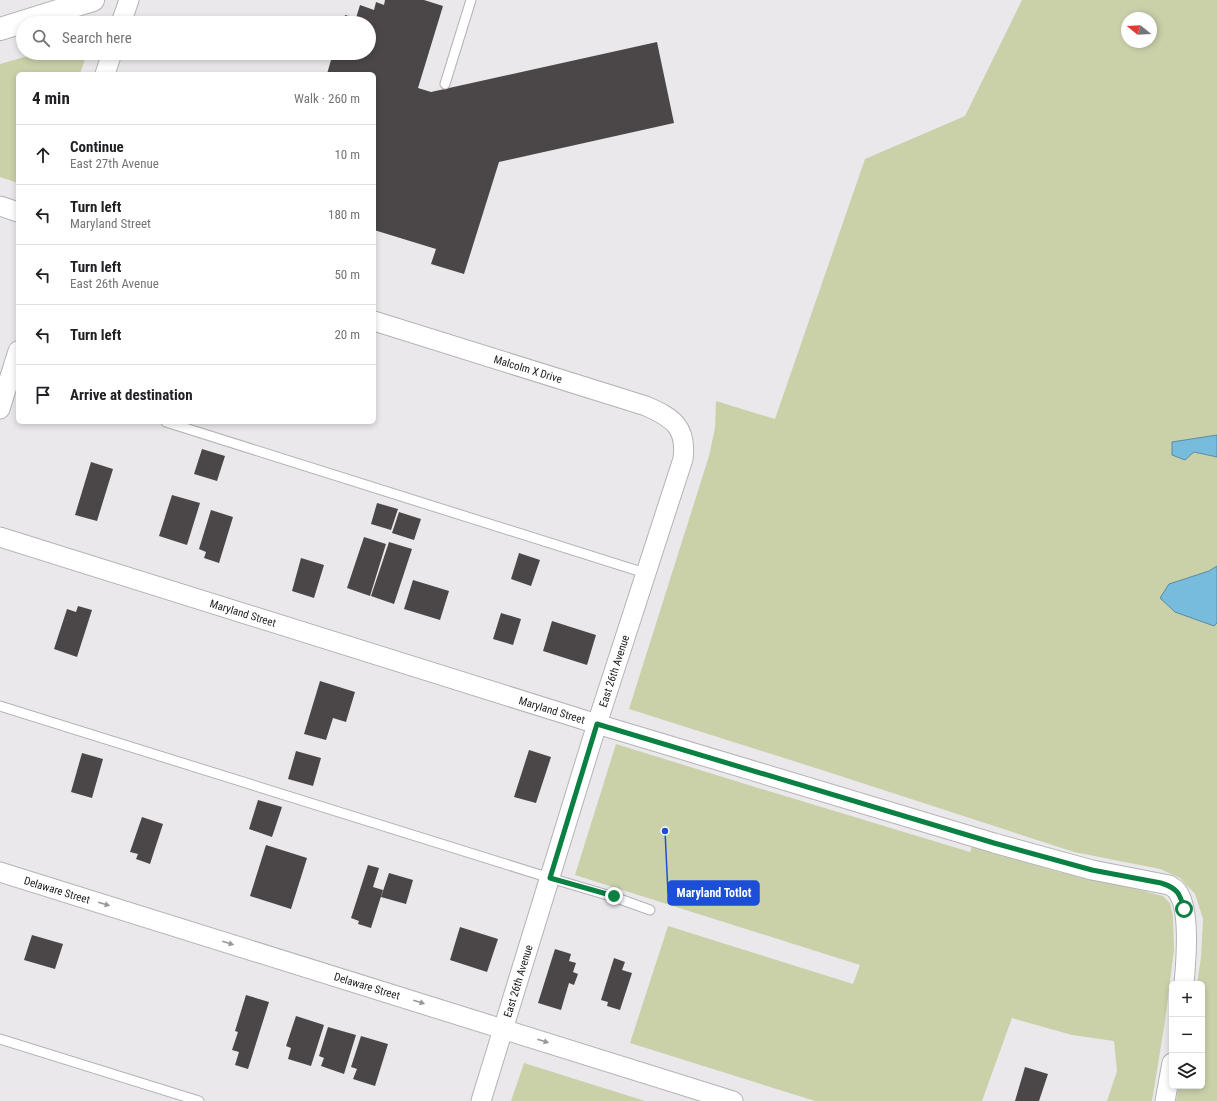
<!DOCTYPE html>
<html lang="en">
<head>
<meta charset="utf-8">
<style>
	body { margin:0; font-family:"Roboto Condensed",sans-serif; background:#f2f2f2; color:#202124 }
	.controls { position:absolute; right:12px; bottom:12px; display:grid; overflow:hidden; border-radius:6px; box-shadow:0 2px 6px #0003 }
	.controls button { width:36px; height:36px; display:grid; place-items:center; padding:0; border:0; border-bottom:1px solid #e0e0e0; background:#fff; color:#202124; font:20px sans-serif }
	.compass { position:absolute; left:1121px; top:12px; width:36px; height:36px; border-radius:50%; background:#fff; box-shadow:0 2px 6px #0003; rotate:288deg }
	.stop { position:absolute; width:12px; height:12px; margin:-9px; border:3px solid #0b8043; border-radius:50%; background:#fff }
	.stop.end { background:#0b8043; border-color:#fff; box-shadow:0 1px 4px #0008 }
	.list { margin:0; padding:0; list-style:none }
	h2 { display:flex; justify-content:space-between; align-items:center; height:52px; margin:0; padding:0 16px; font-size:17px }
	h2 small { font-size:13px; font-weight:400; color:#757577 }
	.list li { display:grid; grid-template-columns:26px 1fr auto; gap:12px; align-items:center; box-sizing:border-box; height:60px; padding:0 16px; border-top:1px solid #e0e0e0 }
	.list b { display:block; font-size:15px; white-space:nowrap }
	.list p { margin:0; font-size:13px; white-space:nowrap; color:#757577 }
	.list em { font-size:13px; font-style:normal; color:#757577 }
	.icon { flex:none; width:22px; height:22px; fill:none; stroke:currentColor; stroke-width:2; stroke-linecap:round; stroke-linejoin:round }
	.map { position:relative; flex:none; width:1217px; height:1101px; overflow:hidden }
	.search { position:absolute; background:#fff; box-shadow:0 2px 6px #0003; left:16px; top:16px; width:360px; height:44px; display:flex; align-items:center; gap:10px; box-sizing:border-box; padding:0 14px; border-radius:22px; color:#757577; font-size:15px }
	.panel { position:absolute; background:#fff; box-shadow:0 2px 6px #0003; left:16px; top:72px; width:360px; height:352px; border-radius:6px }
	.map>svg:first-child { display:block }
	.green { fill:#cad1a9; fill-rule:evenodd }
	.water { fill:#77bcdc; stroke:#5b8ba2 }
	.building { fill:#4b4748 }
	.lines { fill:none; stroke-linecap:round; stroke-linejoin:round }
	.lane-casing { stroke:#b4b2b6; stroke-width:11 }
	.street-casing { stroke:#b4b2b6; stroke-width:21 }
	.secondary-casing { stroke:#b4b2b6; stroke-width:24 }
	.lane { stroke:#fff; stroke-width:9 }
	.street { stroke:#fff; stroke-width:19 }
	.secondary { stroke:#fff; stroke-width:22 }
	.oneway { fill:#989898 }
	.route { stroke:#0b8043; stroke-width:5 }
	.labels { text-anchor:middle; stroke-width:4; stroke-linejoin:round; paint-order:stroke }
	.street-label { font-size:11px; fill:#1a1a1b; stroke:#fff }
	.leader { fill:none; stroke:#1d4ed8; stroke-width:1.5 }
	.callout-dot { fill:#1d4ed8; stroke:#fff; stroke-width:1.5 }
	.callout { fill:#1d4ed8; stroke:#1d4ed8; stroke-width:1.5 }
	.callout-label { font-size:12px; text-anchor:middle; font-weight:bold; fill:#fff }
</style>
</head>
<body>
<div class="map">
<svg width="1217" height="1101" viewBox="0 0 1217 1101">
	<rect width="100%" height="100%" fill="#ebe8ec"/>
	<path class="green" d="M 1022,0 L 1217,0 L 1217,435 L 1172,442 L 1194,452 L 1217,457 L 1217,566 L 1209,571 L 1214,626 L 1217,623 L 1217,1101 L 1176,1101 L 1179,1086 L 1202,1086 L 1202,984 L 1197,984 L 1201,957 L 1203,919 L 1195,894 L 1180,878 L 1160,869 L 1074,852 L 825,771 L 629,709 L 709,456 L 715,428 L 716,401 L 775,419 L 865,159 L 965,116 ZM 1127,18 L 1151,18 L 1151,42 L 1127,42 Z
		M 38,53 L 87,53 L 80,74 L 18,74 L 18,183 L 0,177 L 0,64 Z
		M 616,744 L 755,787 L 970,852 L 972,847 L 1063,873 L 1089,877 L 1163,896 L 1170,903 L 1173,916 L 1174,950 L 1165,1021 L 1152,1101 L 1107,1101 L 1117,1071 L 1114,1041 L 1072,1035 L 1012,1018 L 982,1101 L 815,1101 L 630,1043 L 668,926 L 853,984 L 860,965 L 575,875 Z
		M 524,1063 L 645,1101 L 511,1101 Z"/>
	<path class="water" d="M 1217,435 L 1217,457 L 1194,452 L 1185,460 L 1172,455 L 1172,442 Z
		M 1217,566 L 1217,623 L 1214,626 L 1175,612 L 1160,598 L 1169,584 L 1209,571 Z"/>
	<path class="building" d="M 385,0 L 424,0 L 443,6 L 418,88 L 431,92 L 657,42 L 674,123 L 499,162 L 464,274 L 431,264 L 436,249 L 374,230 L 374,74 L 327,74 L 333,53 L 369,53 L 369,23 L 343,23 L 345,15 L 356,18 L 360,5 L 374,10 L 376,2 L 384,5 Z
		M 202,449 L 225,456 L 217,481 L 194,474 Z
		M 91,462 L 113,469 L 97,521 L 75,515 Z
		M 172,495 L 200,503 L 187,545 L 159,536 Z
		M 377,503 L 398,509 L 391,530 L 371,524 Z
		M 211,510 L 233,517 L 219,563 L 204,558 L 206,552 L 199,549 Z
		M 399,512 L 421,519 L 414,540 L 392,533 Z
		M 364,537 L 386,544 L 370,596 L 347,588 Z
		M 389,542 L 412,549 L 394,604 L 371,596 Z
		M 519,553 L 540,560 L 531,586 L 511,579 Z
		M 301,558 L 324,565 L 314,598 L 292,591 Z
		M 413,580 L 449,591 L 440,620 L 404,609 Z
		M 78,606 L 92,610 L 77,657 L 54,649 L 67,609 L 76,612 Z
		M 501,613 L 521,619 L 513,645 L 493,639 Z
		M 552,621 L 596,635 L 587,665 L 543,651 Z
		M 320,681 L 355,692 L 346,722 L 333,718 L 326,740 L 304,734 Z
		M 529,750 L 551,757 L 536,803 L 514,797 Z
		M 296,751 L 321,758 L 313,786 L 288,779 Z
		M 82,753 L 103,759 L 92,798 L 71,792 Z
		M 258,800 L 282,807 L 272,837 L 249,829 Z
		M 142,817 L 163,824 L 150,864 L 136,859 L 138,854 L 130,852 Z
		M 266,845 L 307,858 L 291,909 L 250,896 Z
		M 368,865 L 379,868 L 373,887 L 383,890 L 371,928 L 358,924 L 359,921 L 351,918 Z
		M 389,873 L 413,880 L 406,904 L 381,897 Z
		M 460,927 L 498,939 L 487,972 L 450,960 Z
		M 32,935 L 63,944 L 55,969 L 24,960 Z
		M 555,949 L 571,954 L 569,961 L 576,963 L 573,972 L 578,974 L 574,985 L 569,983 L 561,1010 L 538,1003 Z
		M 614,958 L 625,962 L 622,970 L 632,973 L 620,1010 L 607,1006 L 608,1002 L 601,1000 Z
		M 246,995 L 269,1002 L 248,1069 L 235,1065 L 239,1052 L 232,1050 L 238,1032 L 235,1031 Z
		M 296,1016 L 324,1025 L 311,1066 L 288,1059 L 291,1048 L 286,1046 Z
		M 328,1027 L 356,1035 L 344,1074 L 321,1066 L 324,1058 L 319,1056 Z
		M 361,1036 L 388,1044 L 375,1086 L 353,1079 L 357,1069 L 351,1067 Z
		M 1025,1067 L 1048,1074 L 1039,1101 L 1015,1101 Z"/>
	<g class="lines">
		<g class="lane-casing">
			<path id="lane" d="M 445,84 L 471,0
				M 166,422 L 645,573
				M 0,706 L 550,878 L 614,897 L 650,910
				M 0,1039 L 199,1101"/>
		</g>
		<g class="street-casing">
			<path id="street" d="M 121,23 L 129,0
				M 105,74 L 112,53
				M 0,206 L 18,212
				M 374,321 L 646,406 C 673,418 687,427 683,459 L 597,724 L 481,1101
				M 0,409 L 18,351
				M 0,537 L 597,724 L 994,843 L 1092,870 L 1169,885 C 1172,887 1175,888 1177,891 C 1191,909 1186,962 1184,984
				M 0,872 L 733,1101
				M 1165,1101 L 1172,1063"/>
		</g>
		<g class="secondary-casing">
			<path id="secondary" d="M 0,29 L 93,0"/>
		</g>
		<use href="#lane" class="lane"/>
		<use href="#street" class="street"/>
		<use href="#secondary" class="secondary"/>
	</g>
	<defs><path id="oneway-solid" d="M-6-.8H1V-3.2L6.5 0L1 3.2V.8H-6Z"/></defs>
	<g class="oneway">
		<use href="#oneway-solid" transform="translate(104 904) rotate(17)"/>
		<use href="#oneway-solid" transform="translate(228 943) rotate(17)"/>
		<use href="#oneway-solid" transform="translate(419 1002) rotate(17)"/>
		<use href="#oneway-solid" transform="translate(543 1041) rotate(18)"/>
	</g>
	<g class="lines">
		<path class="route" d="M 614,896 L 550,878 L 597,724 L 994,843 L 1092,870 L 1161,883 C 1177,888 1180,893 1184,909"/>
	</g>
	<g class="labels">
		<g class="street-label">
			<text transform="translate(528 369) rotate(17)" y="4">Malcolm X Drive</text>
			<text transform="translate(243 613) rotate(17)" y="4">Maryland Street</text>
			<text transform="translate(614 671) rotate(-72)" y="4">East 26th Avenue</text>
			<text transform="translate(552 710) rotate(17)" y="4">Maryland Street</text>
			<text transform="translate(57 890) rotate(17)" y="4">Delaware Street</text>
			<text transform="translate(518 981) rotate(-73)" y="4">East 26th Avenue</text>
			<text transform="translate(367 986) rotate(17)" y="4">Delaware Street</text>
		</g>
	</g>
	<path class="leader" d="M665 831L668 893"/>
	<circle class="callout-dot" cx="665" cy="831" r="4"/>
	<rect class="callout" x="668" y="881" width="91" height="24" rx="4"/>
	<g class="callout-label">
		<text x="714" y="897">Maryland Totlot</text>
	</g>
</svg>
<div class="controls">
<button>+</button>
<button>−</button>
<button><svg class="icon" aria-label="layers" viewBox="0 0 24 24"><path d="M12 4l9 5-9 5-9-5zM3 14l9 5 9-5"/></svg></button>
</div>
<svg class="compass" viewBox="-18 -18 36 36"><path d="M0-13l5 13h-10z" fill="#e53935"/><path d="M0 13l5-13h-10z" fill="#757577"/></svg>
<div class="stop" style="left:1184px;top:909px"></div>
<div class="stop end" style="left:614px;top:896px"></div>
<div class="search"><svg class="icon" aria-label="search" viewBox="0 0 24 24"><circle cx="10" cy="10" r="6"/><path d="M15 15l6 6"/></svg>Search here</div>
<section class="panel">
<h2>4 min<small>Walk · 260 m</small></h2>
<ul class="list">
<li><svg class="icon" aria-label="ahead" viewBox="0 0 24 24"><path d="M12 20V5M6 11l6-6 6 6"/></svg><div><b>Continue</b><p>East 27th Avenue</p></div><em>10 m</em></li>
<li><svg class="icon" aria-label="left" viewBox="0 0 24 24"><path d="M17 20v-9H6M10 6l-5 5 5 5"/></svg><div><b>Turn left</b><p>Maryland Street</p></div><em>180 m</em></li>
<li><svg class="icon" aria-label="left" viewBox="0 0 24 24"><path d="M17 20v-9H6M10 6l-5 5 5 5"/></svg><div><b>Turn left</b><p>East 26th Avenue</p></div><em>50 m</em></li>
<li><svg class="icon" aria-label="left" viewBox="0 0 24 24"><path d="M17 20v-9H6M10 6l-5 5 5 5"/></svg><div><b>Turn left</b></div><em>20 m</em></li>
<li><svg class="icon" aria-label="arrive" viewBox="0 0 24 24"><path d="M6 21V4h12l-3 4 3 4H6"/></svg><div><b>Arrive at destination</b></div></li>
</ul>
</section>
</div>
</body>
</html>
